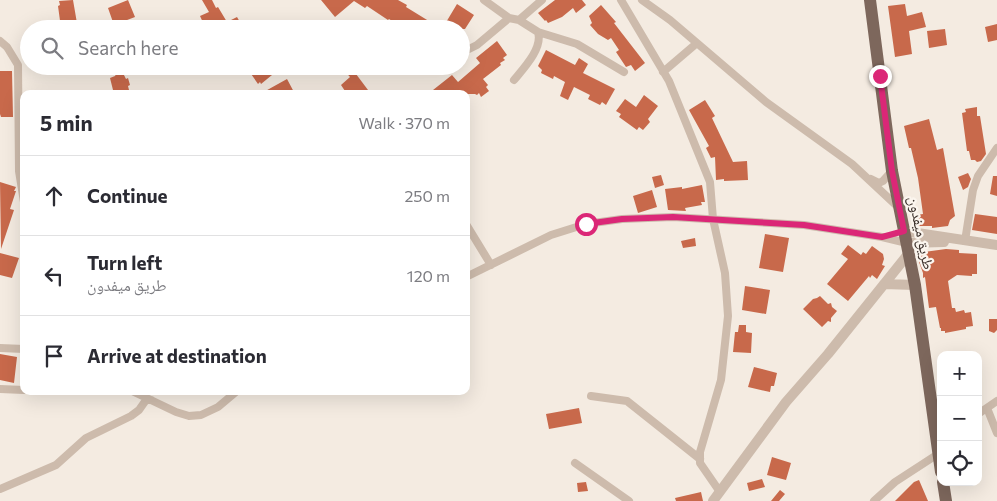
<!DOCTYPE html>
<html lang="en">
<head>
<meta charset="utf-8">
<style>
	body { margin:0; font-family:Commissioner,"Noto Naskh Arabic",sans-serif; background:#f7f7f7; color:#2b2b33 }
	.controls { position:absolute; right:15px; bottom:15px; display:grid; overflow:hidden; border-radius:10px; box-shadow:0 5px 20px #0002 }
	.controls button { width:45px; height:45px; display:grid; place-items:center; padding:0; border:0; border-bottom:1px solid #e1e1e2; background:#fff; color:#2b2b33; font:25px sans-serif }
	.stop { position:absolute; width:15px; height:15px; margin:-11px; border:4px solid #db2777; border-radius:50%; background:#fff }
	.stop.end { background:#db2777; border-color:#fff; box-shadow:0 1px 5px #0008 }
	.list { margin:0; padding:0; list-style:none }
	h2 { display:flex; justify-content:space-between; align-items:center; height:65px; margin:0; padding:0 20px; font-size:21px }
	h2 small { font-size:16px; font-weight:400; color:#7c7c81 }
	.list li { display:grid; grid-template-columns:32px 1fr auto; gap:15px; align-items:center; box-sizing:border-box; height:80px; padding:0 20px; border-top:1px solid #e1e1e2 }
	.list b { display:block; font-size:19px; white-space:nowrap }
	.list p { margin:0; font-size:16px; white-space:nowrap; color:#7c7c81 }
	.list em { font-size:16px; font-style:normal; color:#7c7c81 }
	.icon { flex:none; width:28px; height:28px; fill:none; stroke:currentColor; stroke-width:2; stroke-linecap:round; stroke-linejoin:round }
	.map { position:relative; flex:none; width:997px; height:501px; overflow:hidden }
	.search { position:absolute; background:#fff; box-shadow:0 5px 20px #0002; left:20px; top:20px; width:450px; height:55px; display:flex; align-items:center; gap:12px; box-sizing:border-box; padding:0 18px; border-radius:28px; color:#7c7c81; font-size:19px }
	.panel { position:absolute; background:#fff; box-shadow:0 5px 20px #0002; left:20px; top:90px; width:450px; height:305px; border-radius:10px }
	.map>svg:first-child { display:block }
	.building { fill:#c8694b }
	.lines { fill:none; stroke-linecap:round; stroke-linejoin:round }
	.minor { stroke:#cdbbac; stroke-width:8 }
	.tertiary { stroke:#cdbbac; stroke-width:10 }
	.primary { stroke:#7d675c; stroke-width:12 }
	.route { stroke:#db2777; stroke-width:6 }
	.labels { text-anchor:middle; stroke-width:4.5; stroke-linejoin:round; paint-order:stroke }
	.street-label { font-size:15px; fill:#3b302b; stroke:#fbf5ee }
</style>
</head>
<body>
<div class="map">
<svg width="997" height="501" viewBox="0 0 997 501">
	<rect width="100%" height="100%" fill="#f4ebe1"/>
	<path class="building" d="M 73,0 L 78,29 L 61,28 L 58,6 L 60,5 L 59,1 Z
		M 128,0 L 135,17 L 114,25 L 108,8 Z
		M 202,0 L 212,0 L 216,8 L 218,7 L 227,22 L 237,17 L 244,29 L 230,29 L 228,25 L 221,29 L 206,29 L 200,16 L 209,12 Z
		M 321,0 L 398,0 L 407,5 L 406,7 L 432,23 L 429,29 L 405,29 L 389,19 L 388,20 L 367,6 L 365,8 L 354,1 L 335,17 Z
		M 555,0 L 582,0 L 586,5 L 576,13 L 573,8 L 562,17 L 548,23 L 546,20 L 545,21 L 538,13 Z
		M 457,4 L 474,15 L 465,29 L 453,29 L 445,24 Z
		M 905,4 L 907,16 L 922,12 L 926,27 L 909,31 L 912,54 L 895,57 L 888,6 Z
		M 601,5 L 616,22 L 614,23 L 645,63 L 635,71 L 631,65 L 626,67 L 616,52 L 619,50 L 611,38 L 608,40 L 598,34 L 590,25 L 592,23 L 589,16 Z
		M 997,24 L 997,40 L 988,42 L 985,27 Z
		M 945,29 L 947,45 L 929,48 L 927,31 Z
		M 497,41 L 507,55 L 503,58 L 505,60 L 500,63 L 501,65 L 483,79 L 488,85 L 486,87 L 489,91 L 481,97 L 479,93 L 477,95 L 475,94 L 436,94 L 433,90 L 452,75 L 458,82 L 480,63 L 476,58 Z
		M 546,50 L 575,65 L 579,58 L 588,64 L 583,73 L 615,89 L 606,105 L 602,102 L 600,105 L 588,99 L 590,95 L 574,87 L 568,100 L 560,96 L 565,82 L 554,76 L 553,79 L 541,73 L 542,70 L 538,66 Z
		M 254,66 L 283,66 L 261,84 L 260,82 L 258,84 L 249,71 Z
		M 340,66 L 350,66 L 368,90 L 363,94 L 347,94 L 341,85 L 350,77 Z
		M 0,71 L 12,71 L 13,117 L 1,117 L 0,114 Z
		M 118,71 L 123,73 L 126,79 L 128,78 L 130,85 L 128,86 L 130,94 L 114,94 L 110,78 L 115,76 Z
		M 287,79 L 295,94 L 260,94 Z
		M 644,95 L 658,106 L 648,119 L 650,122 L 643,130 L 639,127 L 637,130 L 619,117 L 621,114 L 616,111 L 625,99 L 636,107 Z
		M 705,100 L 715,116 L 712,118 L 733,162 L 747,161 L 748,180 L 724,181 L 724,179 L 716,180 L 715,157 L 711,158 L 706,148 L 709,146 L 689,110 Z
		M 977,107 L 977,116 L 980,116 L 986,154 L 981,161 L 977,162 L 975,160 L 971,160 L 969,151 L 967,151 L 962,113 L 966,112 L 965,109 Z
		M 929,119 L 937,150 L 943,148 L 955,216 L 950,220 L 948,226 L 932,228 L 932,226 L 918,226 L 916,215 L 923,214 L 918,178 L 911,148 L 909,148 L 904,126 Z
		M 968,173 L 971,179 L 968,187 L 963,190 L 958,177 Z
		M 661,175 L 664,185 L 655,188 L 652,177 Z
		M 993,176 L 997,176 L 997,196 L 990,194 Z
		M 0,182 L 16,187 L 14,191 L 16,191 L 10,209 L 14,210 L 1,249 Z
		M 702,185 L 705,202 L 701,202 L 702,205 L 685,208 L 686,211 L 668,210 L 665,189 L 682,187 L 682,189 Z
		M 652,190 L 657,207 L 638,213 L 633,196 Z
		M 975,214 L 997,217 L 997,234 L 972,230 Z
		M 765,234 L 789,238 L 783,272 L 759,268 Z
		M 695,238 L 696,246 L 683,248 L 681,241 Z
		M 848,245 L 861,255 L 863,252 L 866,254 L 872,246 L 883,254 L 884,259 L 882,265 L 885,266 L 877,279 L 872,275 L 870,278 L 869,276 L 848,301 L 827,284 L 848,259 L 841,254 Z
		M 946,249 L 959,250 L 959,253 L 977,254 L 977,274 L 972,274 L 972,276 L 957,275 L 948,281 L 952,308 L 955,308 L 956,312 L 964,310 L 965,313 L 971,312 L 973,326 L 966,327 L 966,329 L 945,333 L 945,331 L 941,331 L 941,328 L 940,328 L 936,307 L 929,308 L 925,277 L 923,278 L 923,273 L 919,262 L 921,255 L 924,252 Z
		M 0,253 L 19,258 L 12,278 L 0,275 Z
		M 745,286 L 770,290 L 766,314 L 742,310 Z
		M 820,296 L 828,304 L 831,303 L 832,307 L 837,311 L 831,318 L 831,322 L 828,321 L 822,327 L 803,309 L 813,299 L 817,298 Z
		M 989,319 L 997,319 L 997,330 L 994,333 L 989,331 Z
		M 739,325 L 746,325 L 746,332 L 752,333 L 751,353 L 733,352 L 735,332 L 738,332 Z
		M 0,354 L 17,357 L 14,383 L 0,380 Z
		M 754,367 L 777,373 L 774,386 L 771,386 L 770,392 L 748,387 Z
		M 579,408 L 582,423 L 549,429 L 546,414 Z
		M 772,457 L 791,463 L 786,480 L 767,475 Z
		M 762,479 L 765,487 L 749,491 L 747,483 Z
		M 919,480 L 928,501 L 895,501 L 914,482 Z
		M 586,482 L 588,491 L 578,492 L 577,483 Z
		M 780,490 L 785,494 L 779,501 L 771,501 Z
		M 701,492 L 703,501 L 676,501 L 675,498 Z"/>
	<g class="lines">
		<path class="minor" d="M 484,0 L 509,18
			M 621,0 L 669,81 L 710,182 L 713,219 L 725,273 L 728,316 L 721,380 L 700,452 L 700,463 L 720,492
			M 642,0 L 670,20 L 766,102 L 852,164 L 897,206
			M 538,32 L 577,44 L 624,72
			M 0,41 L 7,47 L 18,65 L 19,171 L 24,202
			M 461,53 L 477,45 L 509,18 L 519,20 L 542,0
			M 663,72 L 697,43
			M 514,80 C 524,68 543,48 538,32 L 519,20
			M 871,179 L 879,183 L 883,181 L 892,171
			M 466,224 L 491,265
			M 965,241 L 973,190 L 978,176 L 997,148
			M 466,277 L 551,235 L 586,224 L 622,219 L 673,217 L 804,225 L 882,237 L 907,243
			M 0,348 L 24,349
			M 0,389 L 24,390
			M 132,391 L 176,412 L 189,416 L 201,415 L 218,407 L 237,391
			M 591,396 L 627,401 L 700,459
			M 987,408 L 997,433
			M 978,414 L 997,401
			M 575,463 L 629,501
			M 0,489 L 56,465 L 86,438 L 131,416 L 139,410 L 146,400 L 151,400
			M 874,501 L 895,482 L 938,454"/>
		<path class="tertiary" d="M 904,231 L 997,245
			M 907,243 L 944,242
			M 884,284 L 915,285
			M 713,501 L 786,402 L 828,354 L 909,253"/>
		<path class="primary" d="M 870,0 L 892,171 L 915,285 L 941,472
			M 943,482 L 946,501"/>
	</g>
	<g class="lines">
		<path class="route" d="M 586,224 L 622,219 L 673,217 L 804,225 L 882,237 L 904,231 L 892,171 L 880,76"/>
	</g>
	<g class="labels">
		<g class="street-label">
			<text transform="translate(921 233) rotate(78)" y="5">طريق ميفدون</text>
		</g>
	</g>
</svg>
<div class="controls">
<button>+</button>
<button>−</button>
<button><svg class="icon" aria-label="locate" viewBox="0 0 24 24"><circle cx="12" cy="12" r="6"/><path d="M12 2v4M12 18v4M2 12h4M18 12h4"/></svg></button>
</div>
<div class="stop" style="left:586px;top:224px"></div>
<div class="stop end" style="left:880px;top:76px"></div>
<div class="search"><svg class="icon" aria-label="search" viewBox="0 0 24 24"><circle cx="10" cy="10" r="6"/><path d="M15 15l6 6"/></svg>Search here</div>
<section class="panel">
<h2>5 min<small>Walk · 370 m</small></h2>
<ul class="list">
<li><svg class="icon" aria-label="ahead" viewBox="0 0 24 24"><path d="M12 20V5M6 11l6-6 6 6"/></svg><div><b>Continue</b></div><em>250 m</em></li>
<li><svg class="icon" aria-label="left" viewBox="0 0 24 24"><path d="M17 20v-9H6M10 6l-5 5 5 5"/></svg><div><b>Turn left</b><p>طريق ميفدون</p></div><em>120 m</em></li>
<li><svg class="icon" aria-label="arrive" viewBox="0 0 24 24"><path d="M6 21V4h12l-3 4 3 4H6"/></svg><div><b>Arrive at destination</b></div></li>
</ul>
</section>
</div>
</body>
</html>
